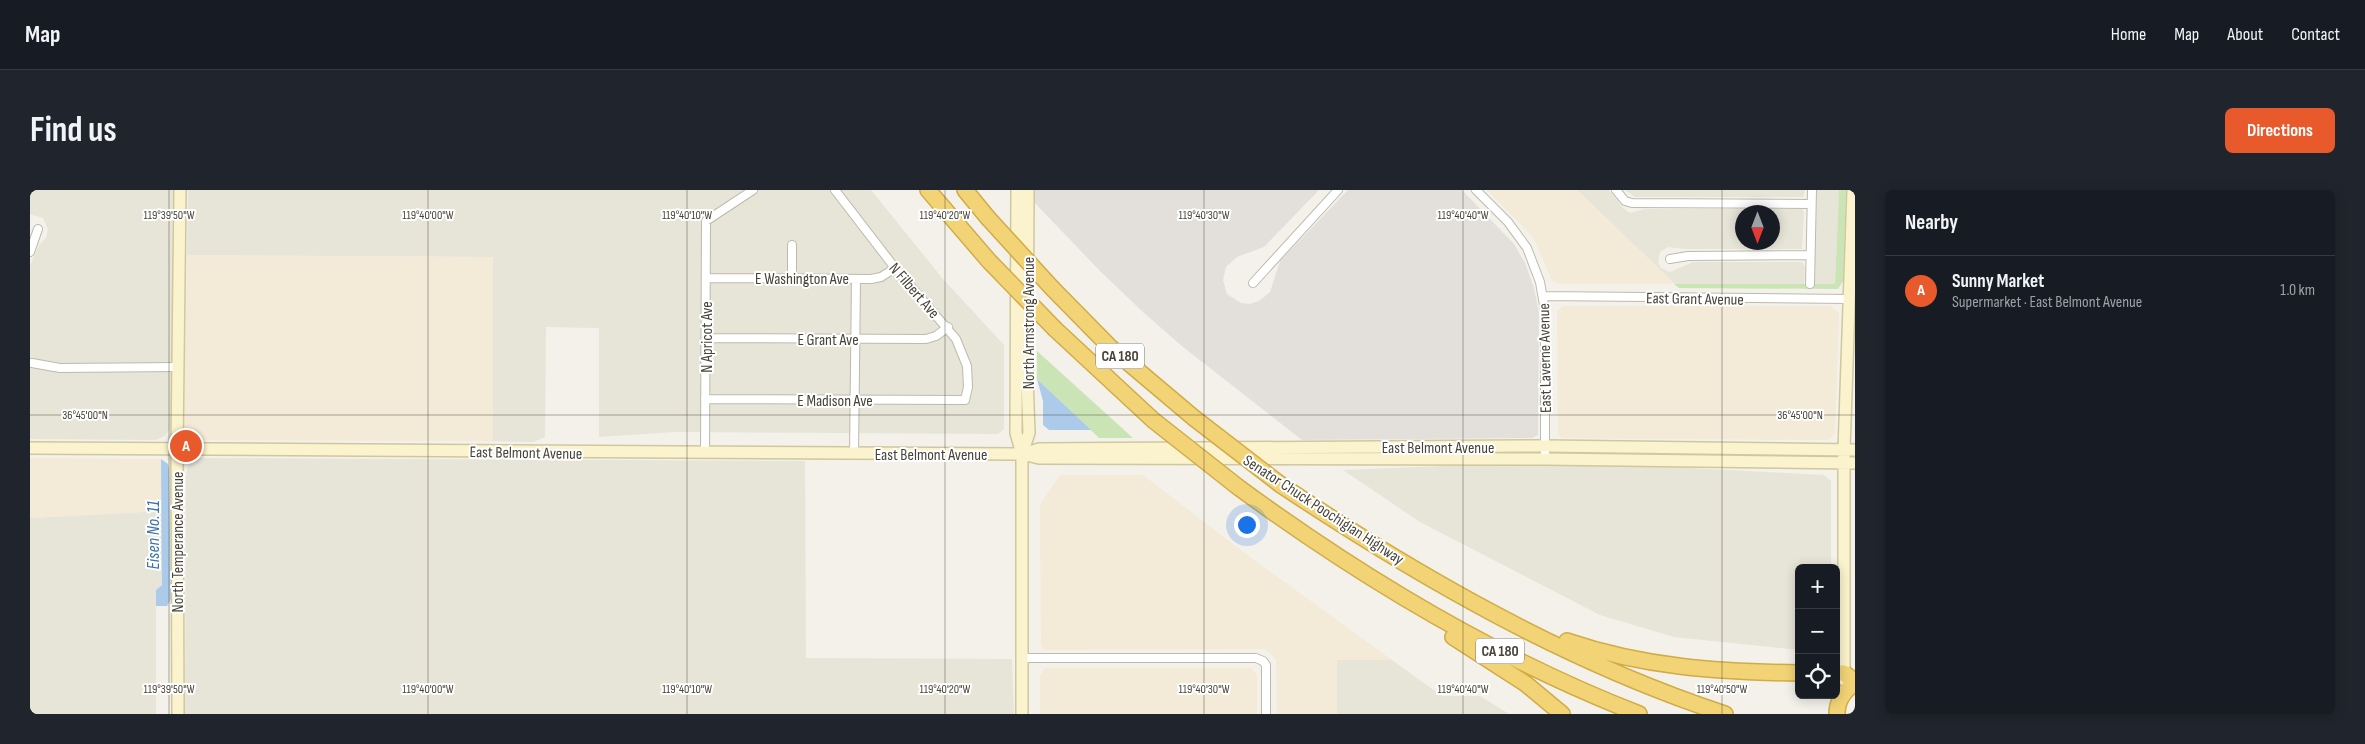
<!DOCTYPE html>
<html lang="en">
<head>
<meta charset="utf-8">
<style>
	body { margin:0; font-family:"Sofia Sans Condensed",sans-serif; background:#20242c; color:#f1f3f6 }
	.controls { position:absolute; right:15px; bottom:15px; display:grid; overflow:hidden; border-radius:8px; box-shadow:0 2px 12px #0003 }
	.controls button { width:45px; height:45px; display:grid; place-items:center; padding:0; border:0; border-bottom:1px solid #363941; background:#171b24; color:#f1f3f6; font:25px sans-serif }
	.compass { position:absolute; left:1705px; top:15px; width:45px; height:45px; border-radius:50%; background:#171b24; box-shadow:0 2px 12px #0003; rotate:180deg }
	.you { position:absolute; left:1216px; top:334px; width:18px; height:18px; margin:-12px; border:4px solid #fff; border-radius:50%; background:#1a73e8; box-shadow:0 0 0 8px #1a73e833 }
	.badge { display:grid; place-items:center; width:32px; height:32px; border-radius:50%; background:#e85a2c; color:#fff; font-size:16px; font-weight:700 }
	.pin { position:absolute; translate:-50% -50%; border:2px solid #fff; box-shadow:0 1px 5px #0006 }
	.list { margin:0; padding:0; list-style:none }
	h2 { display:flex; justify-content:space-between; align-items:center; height:65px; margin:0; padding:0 20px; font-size:21px }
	h2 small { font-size:16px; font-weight:400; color:#9ea1a6 }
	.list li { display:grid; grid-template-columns:32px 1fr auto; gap:15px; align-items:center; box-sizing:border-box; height:70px; padding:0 20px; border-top:1px solid #363941 }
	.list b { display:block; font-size:19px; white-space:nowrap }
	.list p { margin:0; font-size:16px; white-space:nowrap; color:#9ea1a6 }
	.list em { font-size:16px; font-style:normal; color:#9ea1a6 }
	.icon { flex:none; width:28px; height:28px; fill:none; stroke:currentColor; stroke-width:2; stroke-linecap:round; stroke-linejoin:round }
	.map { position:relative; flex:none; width:1825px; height:524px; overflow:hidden; border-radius:8px }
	header { display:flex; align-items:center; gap:30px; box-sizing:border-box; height:70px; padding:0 25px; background:#171b24; border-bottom:1px solid #363941 }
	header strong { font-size:24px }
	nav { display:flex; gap:28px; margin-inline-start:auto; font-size:18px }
	.intro { display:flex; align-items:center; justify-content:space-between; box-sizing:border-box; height:120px; padding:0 30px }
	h1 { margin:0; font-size:35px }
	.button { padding:12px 22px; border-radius:8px; background:#e85a2c; color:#fff; font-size:18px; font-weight:700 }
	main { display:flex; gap:30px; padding:0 30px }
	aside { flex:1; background:#171b24; border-radius:8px; box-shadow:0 2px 12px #0003 }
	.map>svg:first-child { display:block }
	.residential { fill:#e7e4d8; fill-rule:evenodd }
	.commercial { fill:#f3ead7 }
	.industrial { fill:#e3e0db }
	.green { fill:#cbe4b6 }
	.water { fill:#accbeb }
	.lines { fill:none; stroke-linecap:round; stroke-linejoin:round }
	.street-casing { stroke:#bebaad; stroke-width:10 }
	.secondary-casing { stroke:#cfc79d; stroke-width:14 }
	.highway-casing { stroke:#d1ab46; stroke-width:18 }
	.street { stroke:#fff; stroke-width:8 }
	.secondary { stroke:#faf3cd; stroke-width:11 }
	.highway { stroke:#f2d476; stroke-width:15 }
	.highway-bridge-casing { stroke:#d1ab46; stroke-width:18; stroke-linecap:butt }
	.highway-bridge { stroke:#f2d476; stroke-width:15 }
	.ticks { fill:none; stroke:#474338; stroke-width:1; stroke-opacity:0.45 }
	.labels { text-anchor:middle; stroke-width:4; stroke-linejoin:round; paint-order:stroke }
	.shield { fill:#fff; stroke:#7e7b74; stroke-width:1 }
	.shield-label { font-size:15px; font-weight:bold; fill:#474338 }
	.street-label { font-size:16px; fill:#474338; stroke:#fff }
	.water-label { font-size:18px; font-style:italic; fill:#3a71ab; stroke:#fff }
	.ticks-label { font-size:12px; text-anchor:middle; fill:#474338; stroke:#fff; stroke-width:4; stroke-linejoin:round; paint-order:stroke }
</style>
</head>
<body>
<header>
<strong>Map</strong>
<nav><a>Home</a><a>Map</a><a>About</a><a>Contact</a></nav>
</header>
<div class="intro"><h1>Find us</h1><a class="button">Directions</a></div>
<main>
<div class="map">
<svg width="1825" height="524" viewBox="0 0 1825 524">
	<rect width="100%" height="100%" fill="#f3f1ea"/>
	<path class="residential" d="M 0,0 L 143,0 L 141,238 L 135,246 L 126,250 L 0,249 L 0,76 L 9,55 L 16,48 L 18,39 L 13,28 L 0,24 Z
		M 158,0 L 841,0 L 913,89 L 974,155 L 974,239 L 968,244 L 644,242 L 569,247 L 569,138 L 516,137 L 515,247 L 503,252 L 463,251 L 463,67 L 157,65 Z
		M 1547,0 L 1579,0 L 1592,17 L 1600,23 L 1615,19 L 1772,19 L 1774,22 L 1772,59 L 1655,59 L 1638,57 L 1630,62 L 1628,72 L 1631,78 L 1640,82 L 1663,72 L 1772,72 L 1775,77 L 1774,94 L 1645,94 ZM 1712,22 L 1742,22 L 1742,52 L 1712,52 Z
		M 1595,0 L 1775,0 L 1773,7 L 1605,7 Z
		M 1787,0 L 1809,0 L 1805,94 L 1784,94 Z
		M 170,268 L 775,271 L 776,468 L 982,469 L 984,524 L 155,524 L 156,286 L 158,276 L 161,272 Z
		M 1463,274 L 1623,276 L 1794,285 L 1801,291 L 1801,378 L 1769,378 L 1769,460 L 1644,447 L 1570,425 L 1390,332 L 1313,280 Z
		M 132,321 L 132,395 L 126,400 L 126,524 L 0,524 L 0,328 Z
		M 1307,470 L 1362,470 L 1412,506 L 1450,506 L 1479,524 L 1307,524 Z"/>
	<path class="commercial" d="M 1457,0 L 1547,0 L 1645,94 L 1530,94 L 1522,90 L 1503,47 Z
		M 157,65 L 463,67 L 463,251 L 166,250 L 160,247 L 154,236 Z
		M 1533,116 L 1801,116 L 1809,123 L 1805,243 L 1798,250 L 1533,248 L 1528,245 L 1527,121 Z
		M 0,268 L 131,269 L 132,321 L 0,328 Z
		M 1030,285 L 1113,285 L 1224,370 L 1362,470 L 1307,470 L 1307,524 L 1247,524 L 1246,469 L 1235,459 L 1016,460 L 1011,456 L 1010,315 Z
		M 1015,478 L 1221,478 L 1227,485 L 1227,524 L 1010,524 L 1010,485 Z"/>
	<path class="industrial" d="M 1002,0 L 1289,0 L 1234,57 L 1207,67 L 1196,77 L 1193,90 L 1197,104 L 1211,113 L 1220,114 L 1229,111 L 1240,102 L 1250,71 L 1318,0 L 1432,0 L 1484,54 L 1495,73 L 1504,98 L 1509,123 L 1508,245 L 1502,248 L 1272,250 L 1153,157 L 1114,123 L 1070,81 L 1002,10 Z"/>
	<path class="green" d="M 1809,0 L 1816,0 L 1813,91 L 1808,99 L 1649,98 L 1644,94 L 1805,94 Z
		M 1007,161 L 1103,248 L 1069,248 L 1007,189 Z"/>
	<path class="water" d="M 1007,189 L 1061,240 L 1019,240 L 1013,235 L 1013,211 Z
		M 131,269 L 138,274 L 139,279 L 141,409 L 137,416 L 126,416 L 126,400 L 132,395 Z"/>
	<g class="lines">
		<g class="street-casing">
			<path id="street" d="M 1446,0 L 1478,32 L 1497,58 L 1510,92 L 1515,121 L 1515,269
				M 1586,0 L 1595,11 L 1602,13 L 1781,14
				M 0,62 L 8,39
				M 1640,69 L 1658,66 L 1780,65
				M 676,88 L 841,89 L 851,87 L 865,78
				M 762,88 L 762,55
				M 1223,93 L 1308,0
				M 1780,94 L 1782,0
				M 1513,106 L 1818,109
				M 676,148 L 896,149 L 906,146 L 918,137
				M 2,173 L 30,178 L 149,177
				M 675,209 L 935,210 L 938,197 L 937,176 L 926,149 L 865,78 L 805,0
				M 675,263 L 676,31 L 723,0
				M 824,264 L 826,89
				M 991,468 L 1226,468 L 1233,471 L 1236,475 L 1236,524"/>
		</g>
		<g class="secondary-casing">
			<path id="secondary" d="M 987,0 L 986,243 L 992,264 L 992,524
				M 0,258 L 992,264 L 1009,268 L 1515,269 L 1825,273
				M 992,264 L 999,243 L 997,188 L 998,0
				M 993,264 L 1009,259 L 1515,256 L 1825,260
				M 1814,490 L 1814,260 L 1823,0
				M 148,524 L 147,258 L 150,0"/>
		</g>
		<g class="highway-casing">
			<path id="highway" d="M 898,0 L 959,71
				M 935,0 L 958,28
				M 1022,98 L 1081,158 L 1164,228
				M 1025,139 L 1123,230
				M 1251,295 C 1389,387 1537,472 1695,524
				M 1208,297 C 1332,388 1465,468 1609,524
				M 1423,447 L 1496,494 L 1532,524
				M 1537,451 C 1613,477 1689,482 1769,483
				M 1806,483 L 1814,483 L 1825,492
				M 1807,524 C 1807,510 1814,501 1825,493"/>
		</g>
		<use href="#street" class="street"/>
		<use href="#secondary" class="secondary"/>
		<use href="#highway" class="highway"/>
		<g class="highway-bridge-casing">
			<path id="highway-bridge" d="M 958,28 L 1022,98
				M 959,71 L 1025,139
				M 1164,228 L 1251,295
				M 1123,230 L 1208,297"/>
		</g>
		<use href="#highway-bridge" class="highway-bridge"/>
	</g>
	<path class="ticks" d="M 139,0 L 139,524M 398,0 L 398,524M 657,0 L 657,524M 915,0 L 915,524M 1174,0 L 1174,524M 1433,0 L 1433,524M 1692,0 L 1692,524M 0,225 L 1825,225"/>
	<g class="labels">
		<g class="shield">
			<rect x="1066" y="153.5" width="48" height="25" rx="4"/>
			<rect x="1446" y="448.5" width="48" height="25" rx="4"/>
		</g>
		<g class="shield-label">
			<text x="1090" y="171">CA 180</text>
			<text x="1470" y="466">CA 180</text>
		</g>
		<g class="street-label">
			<text x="772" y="94">E Washington Ave</text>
			<text transform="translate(885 100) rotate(49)" y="6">N Filbert Ave</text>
			<text transform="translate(1665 108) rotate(1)" y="6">East Grant Avenue</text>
			<text transform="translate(998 133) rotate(-90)" y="6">North Armstrong Avenue</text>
			<text transform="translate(676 147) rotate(-90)" y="6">N Apricot Ave</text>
			<text x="798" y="155">E Grant Ave</text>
			<text transform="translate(1514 168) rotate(-91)" y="6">East Laverne Avenue</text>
			<text x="805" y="216">E Madison Ave</text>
			<text x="1408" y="263">East Belmont Avenue</text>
			<text transform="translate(496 262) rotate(1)" y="6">East Belmont Avenue</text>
			<text x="901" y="270">East Belmont Avenue</text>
			<text transform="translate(1294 319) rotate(33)" y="6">Senator Chuck Poochigian Highway</text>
			<text transform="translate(147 352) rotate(-90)" y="6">North Temperance Avenue</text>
		</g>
		<g class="water-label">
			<text transform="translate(123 345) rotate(-90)" y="6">Eisen No. 11</text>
		</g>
	</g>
	<g class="ticks-label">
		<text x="139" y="29">119°39'50"W</text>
		<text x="398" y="29">119°40'00"W</text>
		<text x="657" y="29">119°40'10"W</text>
		<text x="915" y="29">119°40'20"W</text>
		<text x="1174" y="29">119°40'30"W</text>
		<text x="1433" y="29">119°40'40"W</text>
		<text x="1770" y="229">36°45'00"N</text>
		<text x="55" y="229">36°45'00"N</text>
		<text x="139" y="503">119°39'50"W</text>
		<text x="398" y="503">119°40'00"W</text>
		<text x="657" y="503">119°40'10"W</text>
		<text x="915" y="503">119°40'20"W</text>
		<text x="1174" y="503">119°40'30"W</text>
		<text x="1433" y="503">119°40'40"W</text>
		<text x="1692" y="503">119°40'50"W</text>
	</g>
</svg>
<div class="controls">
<button>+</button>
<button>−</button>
<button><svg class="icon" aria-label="locate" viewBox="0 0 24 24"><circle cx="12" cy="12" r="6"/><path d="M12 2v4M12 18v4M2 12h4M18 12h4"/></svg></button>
</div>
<svg class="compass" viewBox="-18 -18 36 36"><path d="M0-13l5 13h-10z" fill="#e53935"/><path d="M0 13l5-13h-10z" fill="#9ea1a6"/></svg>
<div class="you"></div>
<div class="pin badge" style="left:156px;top:256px">A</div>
</div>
<aside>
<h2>Nearby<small></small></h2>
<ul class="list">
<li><span class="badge">A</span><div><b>Sunny Market</b><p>Supermarket · East Belmont Avenue</p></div><em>1.0 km</em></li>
</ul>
</aside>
</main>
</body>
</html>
